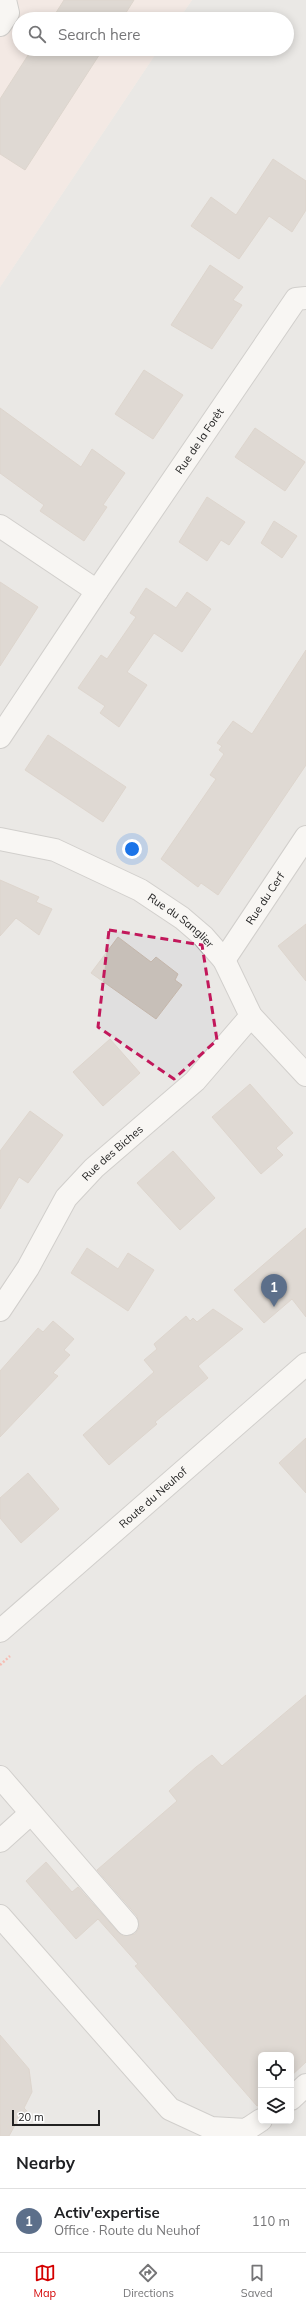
<!DOCTYPE html>
<html lang="en">
<head>
<meta charset="utf-8">
<style>
	body { margin:0; font-family:Mulish,sans-serif; background:#f6f6f6; color:#202124 }
	.controls { position:absolute; right:12px; bottom:12px; display:grid; overflow:hidden; border-radius:6px; box-shadow:0 2px 10px #0003 }
	.controls button { width:36px; height:36px; display:grid; place-items:center; padding:0; border:0; border-bottom:1px solid #e0e0e0; background:#fff; color:#202124; font:20px sans-serif }
	.scale { position:absolute; left:12px; bottom:10px; width:88px; box-sizing:border-box; padding-left:4px; border:2px solid #222; border-top:0; font-size:11px; line-height:14px; white-space:nowrap; color:#222; -webkit-text-stroke:3px #fff; paint-order:stroke }
	.you { position:absolute; left:132px; top:849px; width:14px; height:14px; margin:-10px; border:3px solid #fff; border-radius:50%; background:#1a73e8; box-shadow:0 0 0 6px #1a73e833 }
	.badge { display:grid; place-items:center; width:26px; height:26px; border-radius:50%; background:#d40000; color:#fff; font-size:13px; font-weight:700 }
	.pin { position:absolute; translate:-50% -33px; filter:drop-shadow(0 1px 2px #0008) }
	.pin::after { content:''; position:absolute; top:21px; width:14px; height:12px; background:inherit; clip-path:polygon(0 0,100% 0,50% 100%) }
	.list { margin:0; padding:0; list-style:none }
	h2 { display:flex; justify-content:space-between; align-items:center; height:52px; margin:0; padding:0 16px; font-size:17px }
	h2 small { font-size:13px; font-weight:400; color:#757577 }
	.list li { display:grid; grid-template-columns:26px 1fr auto; gap:12px; align-items:center; box-sizing:border-box; height:64px; padding:0 16px; border-top:1px solid #e0e0e0 }
	.list b { display:block; font-size:15px; white-space:nowrap }
	.list p { margin:0; font-size:13px; white-space:nowrap; color:#757577 }
	.list em { font-size:13px; font-style:normal; color:#757577 }
	.icon { flex:none; width:22px; height:22px; fill:none; stroke:currentColor; stroke-width:2; stroke-linecap:round; stroke-linejoin:round }
	.map { position:relative; flex:none; width:306px; height:2136px; overflow:hidden }
	.search { position:absolute; background:#fff; box-shadow:0 2px 10px #0003; left:12px; right:12px; top:12px; height:44px; display:flex; align-items:center; gap:10px; box-sizing:border-box; padding:0 14px; border-radius:22px; color:#757577; font-size:15px }
	.sheet { height:116px; background:#fff }
	nav { display:flex; justify-content:space-around; align-items:center; box-sizing:border-box; height:56px; border-top:1px solid #e0e0e0; background:#fff; font-size:11px; color:#757577 }
	nav a { display:grid; justify-items:center; gap:2px }
	nav .on { color:#d40000 }
	.map>svg:first-child { display:block }
	.residential { fill:#e0dfdf; fill-rule:evenodd }
	.military { fill:#f3e3dd }
	.building { fill:#c7bfb8; stroke:#c4b6ab }
	.lines { fill:none; stroke-linecap:round; stroke-linejoin:round }
	.minor-casing { stroke:#a9a9a9; stroke-width:24 }
	.path { stroke:#fa8072; stroke-width:2.5; stroke-dasharray:2 2; stroke-linecap:butt }
	.minor { stroke:#fff; stroke-width:22 }
	.marked { fill:none; stroke:#c2185b; stroke-width:3; stroke-dasharray:8 5; stroke-linejoin:round }
	.labels { text-anchor:middle; stroke-width:3; stroke-linejoin:round; paint-order:stroke }
	.street-label { font-size:11px; fill:#222; stroke:#fff }
</style>
</head>
<body>
<div class="map">
<svg width="306" height="2136" viewBox="0 0 306 2136">
	<rect width="100%" height="100%" fill="#f2efe9"/>
	<path class="residential" d="M 192,0 L 306,0 L 306,2136 L 0,2136 L 0,287 L 159,49 L 287,49 L 287,19 L 179,19 ZM 261,2055 L 291,2055 L 291,2121 L 261,2121 Z"/>
	<path class="military" d="M 0,0 L 192,0 L 179,19 L 19,19 L 19,49 L 159,49 L 0,287 Z"/>
	<path class="building" d="M 64,0 L 134,0 L 122,19 L 52,19 Z
		M 32,49 L 103,49 L 25,170 L 0,154 L 0,99 Z
		M 273,159 L 306,181 L 306,210 L 292,232 L 269,216 L 239,259 L 191,226 L 211,197 L 236,215 Z
		M 210,265 L 243,287 L 233,300 L 242,305 L 212,349 L 171,325 Z
		M 144,370 L 183,395 L 153,439 L 115,414 Z
		M 0,408 L 81,467 L 92,449 L 125,473 L 103,505 L 107,507 L 84,541 L 40,511 L 44,505 L 0,473 Z
		M 255,428 L 305,462 L 285,491 L 235,457 Z
		M 207,497 L 245,522 L 229,545 L 221,540 L 207,561 L 179,542 Z
		M 274,521 L 297,536 L 282,558 L 261,543 Z
		M 0,582 L 38,607 L 0,666 Z
		M 146,588 L 176,608 L 187,592 L 211,609 L 182,652 L 154,633 L 127,672 L 147,685 L 119,727 L 100,713 L 105,706 L 78,688 L 101,655 L 107,659 L 136,617 L 130,613 Z
		M 306,650 L 306,765 L 218,895 L 201,883 L 198,887 L 161,859 L 216,779 L 210,775 L 224,754 L 219,750 L 222,746 L 217,743 L 233,721 L 252,734 Z
		M 48,735 L 126,787 L 103,822 L 25,770 Z
		M 0,880 L 39,897 L 36,902 L 52,909 L 39,935 L 16,918 L 0,936 Z
		M 306,924 L 306,981 L 278,946 Z
		M 118,937 L 151,962 L 156,957 L 178,974 L 175,980 L 182,985 L 156,1019 L 91,973 Z
		M 110,1039 L 140,1073 L 103,1106 L 73,1072 Z
		M 250,1084 L 293,1133 L 276,1148 L 283,1155 L 261,1174 L 212,1117 Z
		M 30,1111 L 63,1135 L 28,1183 L 19,1177 L 0,1209 L 0,1151 Z
		M 173,1151 L 215,1198 L 180,1230 L 137,1183 Z
		M 306,1228 L 306,1317 L 292,1299 L 264,1323 L 234,1290 Z
		M 87,1248 L 118,1269 L 128,1253 L 154,1270 L 128,1311 L 71,1273 Z
		M 213,1309 L 243,1329 L 198,1366 L 208,1378 L 155,1422 L 157,1424 L 109,1465 L 83,1435 L 154,1372 L 144,1360 L 157,1349 L 154,1344 L 186,1316 L 190,1321 L 193,1318 L 197,1322 Z
		M 53,1321 L 74,1339 L 64,1350 L 70,1355 L 53,1373 L 58,1376 L 0,1437 L 0,1371 L 38,1328 L 43,1332 Z
		M 306,1438 L 306,1493 L 279,1463 Z
		M 28,1473 L 59,1509 L 21,1543 L 0,1518 L 0,1498 Z
		M 306,1695 L 306,2062 L 291,2076 L 291,2055 L 261,2055 L 261,2103 L 257,2106 L 135,1966 L 138,1964 L 98,1919 L 76,1939 L 26,1881 L 46,1862 L 72,1892 L 78,1887 L 118,1932 L 123,1936 L 135,1934 L 139,1928 L 137,1916 L 97,1870 L 177,1801 L 169,1791 L 196,1767 L 212,1755 L 222,1766 Z
		M 0,2035 L 29,2069 L 32,2092 L 24,2108 L 28,2112 L 15,2125 L 9,2136 L 0,2136 Z"/>
	<g class="lines">
		<g class="minor-casing">
			<g id="minor">
				<path d="M 0,25 L 8,13 L 5,0"/>
				<path d="M 0,526 L 97,591"/>
				<path id="s1" d="M 0,737 L 97,591 L 296,299 L 306,298"/>
				<path id="s2" d="M 0,839 L 55,850 L 140,890 L 182,918 L 203,936 L 224,960 L 251,1016 L 306,1075"/>
				<path id="s3" d="M 224,960 L 306,837"/>
				<path id="s4" d="M 0,1310 L 28,1268 L 66,1198 L 94,1168 L 195,1081 L 251,1016"/>
				<path id="s5" d="M 0,1631 L 306,1364"/>
				<path d="M 0,1777 L 127,1924"/>
				<path d="M 0,1841 L 31,1813"/>
				<path d="M 0,1916 L 170,2109 L 211,2128 L 246,2130 L 261,2120"/>
				<path d="M 291,2099 L 306,2085"/>
			</g>
		</g>
		<path class="path" d="M 0,1665 L 10,1656"/>
		<use href="#minor" class="minor"/>
	</g>
	<path d="M0 0H306V2136H0ZM 109,930 L 202,945 L 217,1040 L 174,1079 L 98,1027 Z" fill="#f2efe9" fill-opacity=".55" fill-rule="evenodd"/>
	<path class="marked" d="M 109,930 L 202,945 L 217,1040 L 174,1079 L 98,1027 Z"/>
	<g class="labels">
		<g class="street-label">
			<text dy="4" stroke="none"><textPath href="#s1" startOffset="357">Rue de la Forêt</textPath></text>
			<text dy="4" stroke="none"><textPath href="#s3" startOffset="74">Rue du Cerf</textPath></text>
			<text dy="4" stroke="none"><textPath href="#s2" startOffset="201">Rue du Sanglier</textPath></text>
			<text dy="4" stroke="none"><textPath href="#s4" startOffset="195">Rue des Biches</textPath></text>
			<text dy="4" stroke="none"><textPath href="#s5" startOffset="203">Route du Neuhof</textPath></text>
		</g>
	</g>
</svg>
<div class="controls">
<button><svg class="icon" aria-label="locate" viewBox="0 0 24 24"><circle cx="12" cy="12" r="6"/><path d="M12 2v4M12 18v4M2 12h4M18 12h4"/></svg></button>
<button><svg class="icon" aria-label="layers" viewBox="0 0 24 24"><path d="M12 4l9 5-9 5-9-5zM3 14l9 5 9-5"/></svg></button>
</div>
<div class="scale">20 m</div>
<div class="you"></div>
<div class="pin badge" style="left:274px;top:1307px;background:#5c6f8a">1</div>
<div class="search"><svg class="icon" aria-label="search" viewBox="0 0 24 24"><circle cx="10" cy="10" r="6"/><path d="M15 15l6 6"/></svg>Search here</div>
</div>
<section class="sheet">
<h2>Nearby<small></small></h2>
<ul class="list">
<li><span class="badge" style="background:#5c6f8a">1</span><div><b>Activ'expertise</b><p>Office · Route du Neuhof</p></div><em>110 m</em></li>
</ul>
</section>
<nav>
<a class="on"><svg class="icon" aria-label="map" viewBox="0 0 24 24"><path d="M3 6l6-2 6 2 6-2v14l-6 2-6-2-6 2zM9 4v14M15 6v14"/></svg>Map</a>
<a><svg class="icon" aria-label="directions" viewBox="0 0 24 24"><path d="M12 3l9 9-9 9-9-9zM9 14v-3h6M13 9l2 2-2 2"/></svg>Directions</a>
<a><svg class="icon" aria-label="saved" viewBox="0 0 24 24"><path d="M7 4h10v16l-5-4-5 4z"/></svg>Saved</a>
</nav>
</body>
</html>
